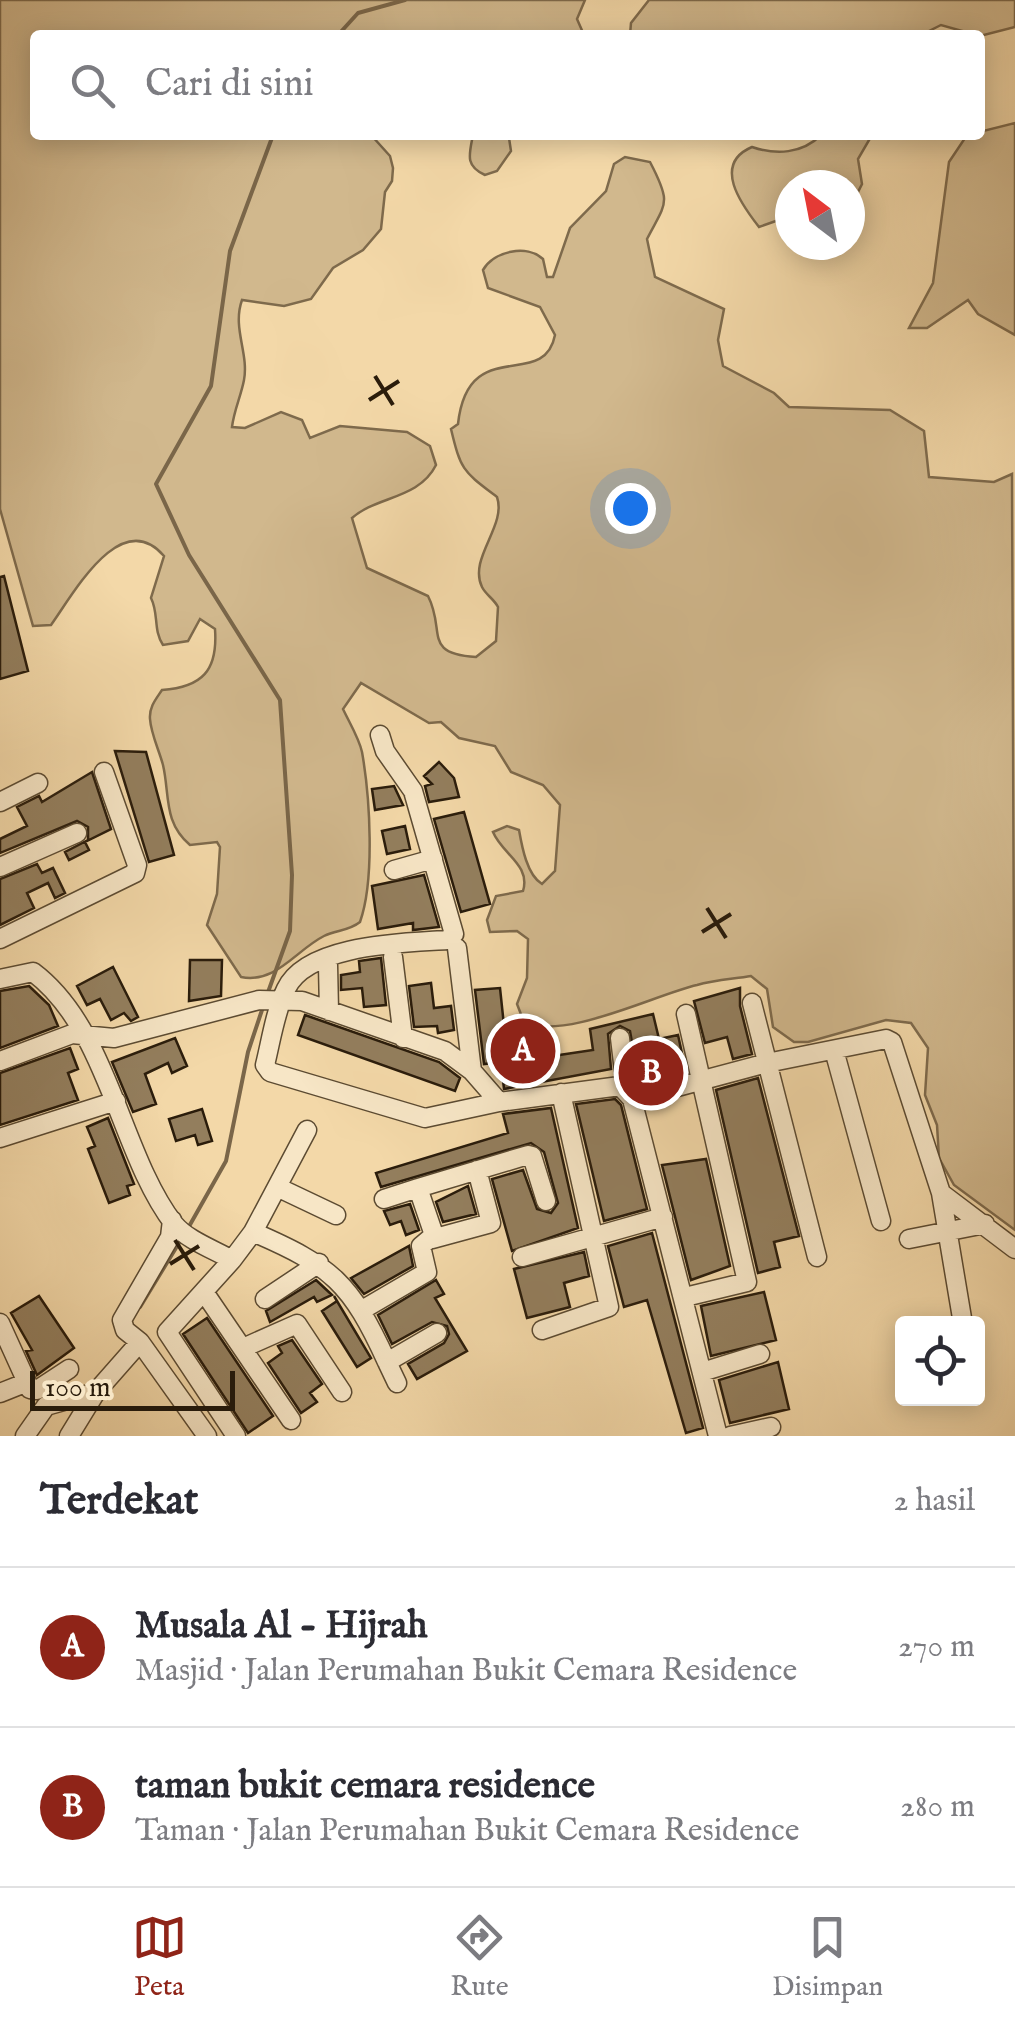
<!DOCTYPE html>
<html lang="id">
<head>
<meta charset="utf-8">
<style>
	body { margin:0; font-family:"IM FELL English",serif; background:#f2f2f3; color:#2b2b33 }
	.controls { position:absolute; right:30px; bottom:30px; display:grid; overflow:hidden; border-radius:10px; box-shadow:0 5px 25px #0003 }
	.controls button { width:90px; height:90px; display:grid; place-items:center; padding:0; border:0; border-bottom:2px solid #e1e1e2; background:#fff; color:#2b2b33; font:50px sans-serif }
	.compass { position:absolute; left:775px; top:170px; width:90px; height:90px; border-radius:50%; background:#fff; box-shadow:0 5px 25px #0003; rotate:328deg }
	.scale { position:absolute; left:30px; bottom:25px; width:205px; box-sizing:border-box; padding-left:10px; border:5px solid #2a1c0b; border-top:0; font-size:28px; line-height:35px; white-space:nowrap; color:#2a1c0b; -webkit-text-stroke:8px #f7e6c6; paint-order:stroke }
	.you { position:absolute; left:630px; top:508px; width:35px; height:35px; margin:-25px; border:8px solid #fff; border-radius:50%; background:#1a73e8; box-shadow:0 0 0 15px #1a73e833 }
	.badge { display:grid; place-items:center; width:65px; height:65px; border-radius:50%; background:#8f2418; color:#fff; font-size:32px; font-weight:700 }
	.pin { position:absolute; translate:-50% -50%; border:5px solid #fff; box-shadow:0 2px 10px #0006 }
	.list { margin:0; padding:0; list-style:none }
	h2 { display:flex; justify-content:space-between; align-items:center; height:130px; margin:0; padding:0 40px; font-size:42px }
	h2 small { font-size:32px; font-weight:400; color:#7c7c81 }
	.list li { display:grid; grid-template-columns:65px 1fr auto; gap:30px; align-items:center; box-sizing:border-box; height:160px; padding:0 40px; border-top:2px solid #e1e1e2 }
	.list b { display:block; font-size:38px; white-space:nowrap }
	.list p { margin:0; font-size:32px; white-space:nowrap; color:#7c7c81 }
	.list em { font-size:32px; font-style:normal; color:#7c7c81 }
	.icon { flex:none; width:55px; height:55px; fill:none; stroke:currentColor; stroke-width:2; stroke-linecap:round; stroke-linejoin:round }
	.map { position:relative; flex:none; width:1015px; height:1436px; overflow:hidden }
	.search { position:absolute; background:#fff; box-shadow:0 5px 25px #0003; left:30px; right:30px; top:30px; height:110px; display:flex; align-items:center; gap:25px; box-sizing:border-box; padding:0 35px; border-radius:10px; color:#7c7c81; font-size:38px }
	.sheet { height:450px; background:#fff }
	nav { display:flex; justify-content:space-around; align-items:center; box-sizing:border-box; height:140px; border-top:2px solid #e1e1e2; background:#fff; font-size:28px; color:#7c7c81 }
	nav a { display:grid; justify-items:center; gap:5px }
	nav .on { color:#8f2418 }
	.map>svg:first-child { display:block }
	.green { fill:#d1b88d; stroke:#7e6a4c; stroke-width:2.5 }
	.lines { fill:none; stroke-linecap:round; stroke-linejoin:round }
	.stream { stroke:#7a6649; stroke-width:4 }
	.building { fill:#937e5d; stroke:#2a1c0b; stroke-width:2.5 }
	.minor-casing { stroke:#5c4b32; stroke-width:21 }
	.minor { stroke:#f7e6c6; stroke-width:18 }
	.ticks { fill:none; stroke:#2a1c0b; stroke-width:4 }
</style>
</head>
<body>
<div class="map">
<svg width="1015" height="1436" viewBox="0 0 1015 1436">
	<rect width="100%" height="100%" fill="#f3d8a8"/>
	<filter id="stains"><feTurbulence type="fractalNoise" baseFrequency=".002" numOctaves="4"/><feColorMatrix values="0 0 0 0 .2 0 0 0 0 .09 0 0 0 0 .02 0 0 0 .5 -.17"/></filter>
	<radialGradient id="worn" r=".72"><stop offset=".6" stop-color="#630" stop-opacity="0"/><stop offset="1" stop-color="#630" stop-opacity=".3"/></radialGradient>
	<path class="green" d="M 0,0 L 585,0 L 577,19 L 584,35 L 35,35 L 35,135 L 371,135 L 390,156 L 393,168 L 392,181 L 385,192 L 381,229 L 363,250 L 333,268 L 311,299 L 284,306 L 242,300 C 232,328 249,353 244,380 C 241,396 234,410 232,427 L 245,428 L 281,412 L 302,420 L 310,438 L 340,426 L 407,432 L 430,446 L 436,465 C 419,499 377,496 352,518 L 367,568 L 428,596 C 446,631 422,654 476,657 L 496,641 L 498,607 C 494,599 486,595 482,587 C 468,558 507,526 497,497 C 463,471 461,471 451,429 L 458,424 C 468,333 544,392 555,335 L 540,307 L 488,288 L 483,270 C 494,251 527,244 543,259 L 547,277 L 553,277 L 570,228 L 606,191 L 614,164 L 625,157 L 650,162 C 672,204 666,202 647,239 L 655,277 L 724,309 L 718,340 L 723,366 L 774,393 L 789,407 L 890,410 L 924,431 L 929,477 L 994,482 L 1012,474 L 1015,1230 L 954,1185 L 939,1158 L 937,1125 L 925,1095 L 928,1048 L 911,1023 L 886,1020 L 808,1042 L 794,1042 L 773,1027 L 767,989 L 751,976 C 733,979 714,980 697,985 C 654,995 564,1041 524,1022 L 517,1004 L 527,978 L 528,939 L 517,931 L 490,932 L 487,920 L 496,896 L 523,891 C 531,865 502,854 493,832 L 507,826 L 519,830 C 522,847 527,875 542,884 L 555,871 L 560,805 L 543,785 L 511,772 L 495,746 L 459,738 L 441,722 L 429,723 L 361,683 L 343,709 C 349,722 359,738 362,752 C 370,797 375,880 360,922 C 349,931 336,930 324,936 C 296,950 276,984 241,977 L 207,925 L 217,894 L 220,847 L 217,842 L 190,845 C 163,822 170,795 163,765 C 159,750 151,734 150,719 C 149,707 156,699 162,690 C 202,687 218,671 215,629 L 200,619 L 188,641 L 163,645 C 153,630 159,614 151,598 L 164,556 C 121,506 74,593 51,625 L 33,626 L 0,509 Z
		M 649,0 L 1015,0 L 1015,27 L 980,36 L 941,25 L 921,35 L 630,35 L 631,23 Z
		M 1015,123 L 1015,335 L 978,314 L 968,300 L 927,328 L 909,328 L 933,283 L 949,162 L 967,135 Z
		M 473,135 L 513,135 L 509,138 L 511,151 L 497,171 L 485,175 C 465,166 469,155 473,135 Z
		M 821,135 L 872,135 L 858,159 L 862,184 L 856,196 L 850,197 L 850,185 L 790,185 L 790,216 L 759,227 C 741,204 712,164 752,147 C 776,155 802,154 821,135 Z"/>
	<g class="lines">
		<path class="stream" d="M 338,35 L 358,13 L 405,0
			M 267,995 L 290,931 L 292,875 L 280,700 L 189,555 L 156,484 L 211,386 L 230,251 L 273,135
			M 187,1230 L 226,1161 L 248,1052 L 264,1004
			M 140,1307 L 182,1238"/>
	</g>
	<path class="building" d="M 4,576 L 28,671 L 0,679 L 0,577 Z
		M 115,751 L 146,752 L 174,855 L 149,862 Z
		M 439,762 L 454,778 L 459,797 L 429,802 L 425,786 L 432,784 L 424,776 Z
		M 92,772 L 111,829 L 85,842 L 89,850 L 69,860 L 65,852 L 88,840 L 88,827 L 77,821 L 0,853 L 0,839 L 27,826 L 17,807 L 39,796 L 42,802 Z
		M 394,786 L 403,805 L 375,810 L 372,789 Z
		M 464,812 L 490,904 L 461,912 L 434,819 Z
		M 405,826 L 410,849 L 387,854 L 382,831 Z
		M 37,864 L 42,873 L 53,868 L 65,893 L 55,898 L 48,883 L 27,893 L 34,908 L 0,925 L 0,879 Z
		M 424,875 L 439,927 L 413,930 L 413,923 L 378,929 L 372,886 Z
		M 381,958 L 386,1005 L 364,1007 L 362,988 L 341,990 L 341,975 L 360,972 L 359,961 Z
		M 190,960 L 222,960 L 221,996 L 189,1001 Z
		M 113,967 L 138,1017 L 131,1021 L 124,1013 L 111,1020 L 100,999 L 87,1005 L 77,986 Z
		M 431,983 L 434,1008 L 451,1006 L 454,1030 L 438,1033 L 437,1026 L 414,1027 L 409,986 Z
		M 29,986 L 49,1005 L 58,1026 L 0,1048 L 0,991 Z
		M 500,988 L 505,1035 L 536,1032 L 539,1058 L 593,1050 L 590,1029 L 653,1014 L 659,1039 L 678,1035 L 686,1072 L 669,1076 L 664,1057 L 636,1065 L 630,1031 L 620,1026 L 608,1034 L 611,1069 L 504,1089 L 501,1062 L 484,1064 L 475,990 Z
		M 740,988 L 740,1006 L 752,1054 L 733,1059 L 727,1037 L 705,1043 L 694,1001 Z
		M 305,1015 L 439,1062 L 460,1078 L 455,1091 L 298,1035 Z
		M 175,1038 L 187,1066 L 172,1073 L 168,1063 L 145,1074 L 156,1104 L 133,1112 L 112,1062 Z
		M 70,1048 L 78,1069 L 68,1073 L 78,1100 L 0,1125 L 0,1073 Z
		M 758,1078 L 799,1236 L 774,1242 L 780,1267 L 758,1273 L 716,1090 Z
		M 615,1099 L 621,1105 L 647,1209 L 604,1221 L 576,1104 Z
		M 551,1108 L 578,1228 L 512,1251 L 492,1179 L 523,1170 L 537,1209 L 551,1213 L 558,1203 L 544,1152 L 531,1143 L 381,1187 L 376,1173 L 508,1133 L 503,1114 Z
		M 202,1109 L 212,1141 L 198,1145 L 195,1135 L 176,1141 L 169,1119 Z
		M 108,1118 L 134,1184 L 127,1186 L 130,1195 L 109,1203 L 88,1149 L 95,1146 L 87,1127 Z
		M 706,1159 L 730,1266 L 691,1280 L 662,1165 Z
		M 468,1186 L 476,1214 L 443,1222 L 436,1202 Z
		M 410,1204 L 419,1230 L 406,1235 L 401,1221 L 390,1225 L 384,1211 Z
		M 652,1233 L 703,1428 L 686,1433 L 647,1300 L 624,1307 L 608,1246 Z
		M 409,1246 L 413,1266 L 364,1294 L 351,1278 Z
		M 584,1252 L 589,1276 L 564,1283 L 570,1307 L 527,1318 L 514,1269 Z
		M 316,1280 L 332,1295 L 317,1302 L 314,1297 L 270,1322 L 266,1311 Z
		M 436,1280 L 444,1294 L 435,1298 L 467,1351 L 417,1379 L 408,1364 L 444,1343 L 449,1334 L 447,1326 L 432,1322 L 392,1344 L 378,1315 Z
		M 764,1292 L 776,1340 L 711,1356 L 701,1306 Z
		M 39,1296 L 74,1348 L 37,1375 L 26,1351 L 32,1350 L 11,1313 Z
		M 334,1296 L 371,1358 L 357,1367 L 322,1311 L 337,1301 Z
		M 207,1318 L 273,1416 L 248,1433 L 183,1334 Z
		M 292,1340 L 322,1384 L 310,1393 L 317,1402 L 301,1413 L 268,1363 L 282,1353 L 278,1346 Z
		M 778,1362 L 789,1409 L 730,1423 L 719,1380 Z"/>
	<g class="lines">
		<g class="minor-casing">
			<path id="minor" d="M 380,735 L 385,751 L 413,791 L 454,934 L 447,940 C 404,943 307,944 286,989 C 275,1012 271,1041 265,1065 L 270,1072 L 425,1118 L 499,1102
				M 0,802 L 38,783
				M 0,867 L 77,833
				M 394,870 L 433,859
				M 0,939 L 135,873 L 137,865 L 104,772
				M 457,948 L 472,1071
				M 393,957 L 403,1038
				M 328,965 L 329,1011
				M 0,979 L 33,972 C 109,1029 120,1154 174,1224 C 187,1240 215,1250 232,1260 L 253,1232 C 332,1266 351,1283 387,1362 L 437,1333
				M 752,1003 L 817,1257
				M 620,1038 L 626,1088
				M 834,1050 L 881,1221
				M 0,1061 L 72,1034 L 114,1038 L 259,1000 L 302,1001 L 445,1051 L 472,1071 L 499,1102 L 620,1086 L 632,1099 L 767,1063 L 886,1039 L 892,1042 L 941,1193 L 963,1324
				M 632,1099 L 718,1436
				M 0,1138 L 116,1101
				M 277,1187 L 336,1215
				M 418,1188 L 528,1155 L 532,1156 L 546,1201
				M 941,1193 L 1015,1249
				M 253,1232 L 307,1130
				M 432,1239 L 491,1223 L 477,1170
				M 909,1239 L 985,1224
				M 522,1257 L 663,1217
				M 232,1260 L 167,1332 L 236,1436
				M 204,1292 L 291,1420
				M 685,1297 L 747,1282 L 686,1014
				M 265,1299 L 319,1263
				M 362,1310 L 427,1272 L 421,1246 L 434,1235 L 418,1188 L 384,1199
				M 0,1323 L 30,1389 L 37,1390 L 69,1369
				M 542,1330 L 609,1307 L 561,1093
				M 140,1342 L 207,1436
				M 243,1348 L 297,1324 L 342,1392
				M 387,1362 L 397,1383
				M 702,1372 L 760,1354
				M 0,1393 L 25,1383
				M 25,1436 L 46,1406 L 96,1392
				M 69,1436 L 96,1392 L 140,1342 L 125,1330 L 122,1320 L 170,1237 L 172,1220
				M 730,1436 L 771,1427"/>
		</g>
		<use href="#minor" class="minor"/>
	</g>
	<path class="ticks" d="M 375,376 L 393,405M 369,400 L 399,381M 707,908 L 726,938M 702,932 L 731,914M 175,1240 L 194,1270M 170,1264 L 199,1246"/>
	<rect width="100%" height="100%" filter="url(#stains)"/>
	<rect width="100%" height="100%" fill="url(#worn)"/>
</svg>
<div class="controls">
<button><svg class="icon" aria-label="locate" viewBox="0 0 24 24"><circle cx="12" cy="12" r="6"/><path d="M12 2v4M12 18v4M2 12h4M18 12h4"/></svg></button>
</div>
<svg class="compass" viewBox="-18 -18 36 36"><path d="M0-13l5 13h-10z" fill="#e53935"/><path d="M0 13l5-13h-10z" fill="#7c7c81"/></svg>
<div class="scale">100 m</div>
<div class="you"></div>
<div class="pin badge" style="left:523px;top:1051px">A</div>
<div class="pin badge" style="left:651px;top:1073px">B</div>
<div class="search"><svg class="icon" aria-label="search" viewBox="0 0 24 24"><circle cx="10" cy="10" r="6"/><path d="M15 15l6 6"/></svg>Cari di sini</div>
</div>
<section class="sheet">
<h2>Terdekat<small>2 hasil</small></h2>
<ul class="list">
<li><span class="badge">A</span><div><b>Musala Al - Hijrah</b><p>Masjid · Jalan Perumahan Bukit Cemara Residence</p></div><em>270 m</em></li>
<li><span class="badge">B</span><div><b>taman bukit cemara residence</b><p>Taman · Jalan Perumahan Bukit Cemara Residence</p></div><em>280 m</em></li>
</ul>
</section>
<nav>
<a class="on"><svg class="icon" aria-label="map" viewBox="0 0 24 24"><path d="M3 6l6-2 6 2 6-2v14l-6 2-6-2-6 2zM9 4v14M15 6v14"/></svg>Peta</a>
<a><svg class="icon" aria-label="directions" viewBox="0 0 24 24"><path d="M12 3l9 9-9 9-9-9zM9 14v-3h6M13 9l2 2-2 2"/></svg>Rute</a>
<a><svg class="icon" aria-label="saved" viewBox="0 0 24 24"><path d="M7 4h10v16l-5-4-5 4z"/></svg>Disimpan</a>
</nav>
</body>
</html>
